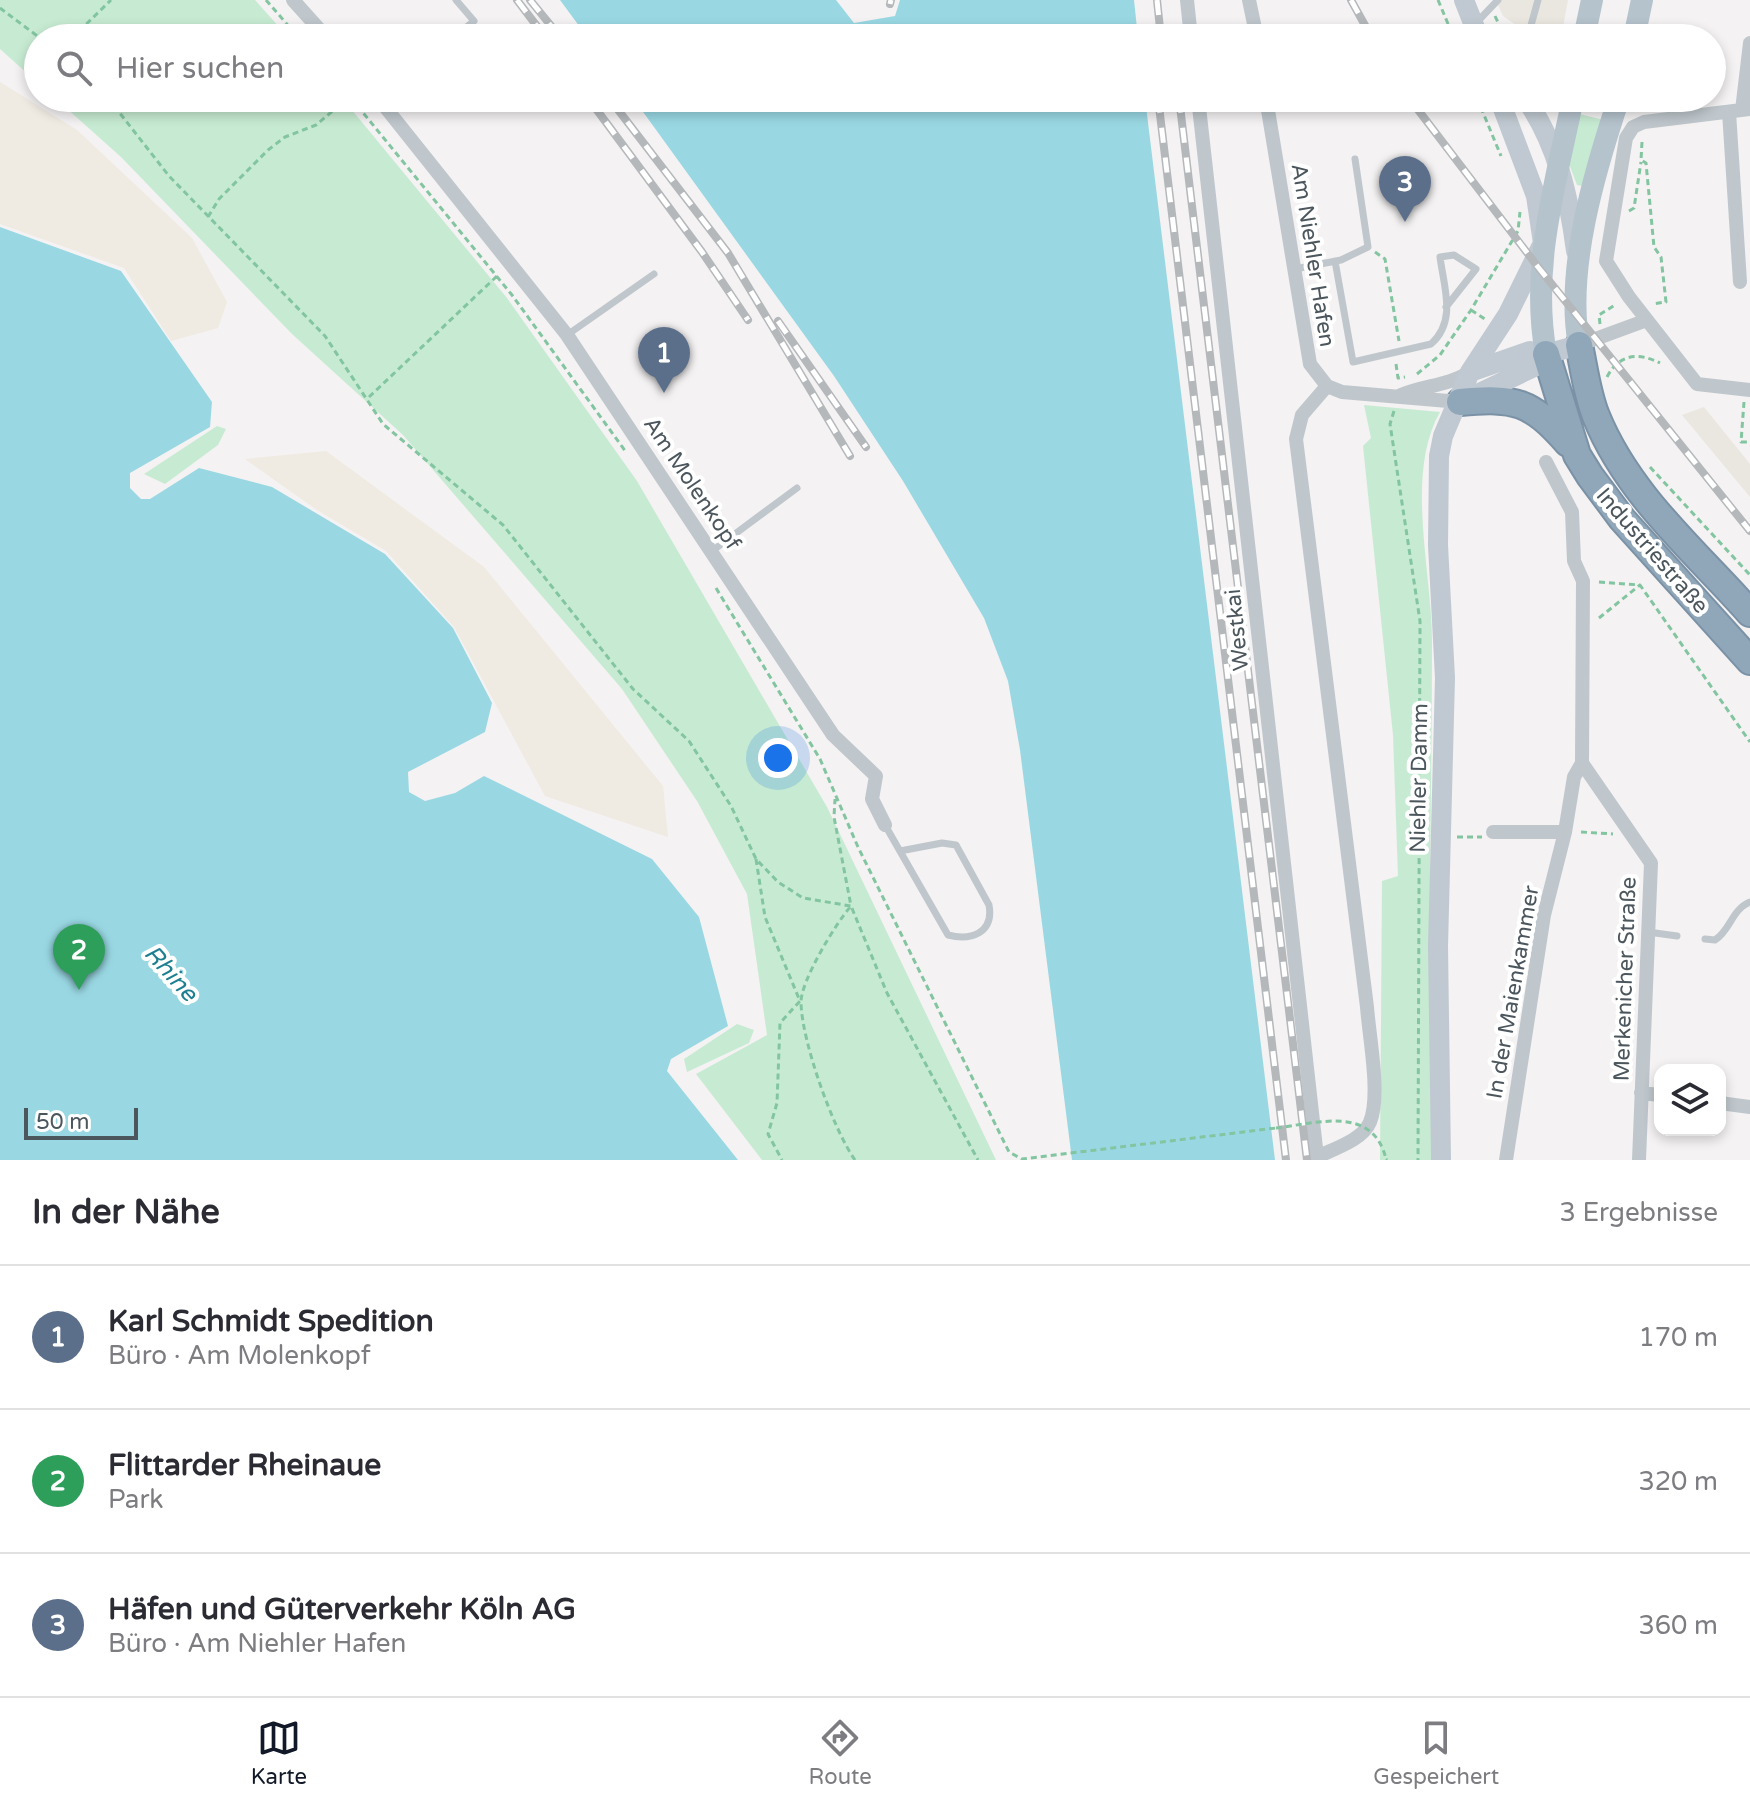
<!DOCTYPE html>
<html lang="de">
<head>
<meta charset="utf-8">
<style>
	body { margin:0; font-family:"Varela Round",sans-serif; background:#f2f2f3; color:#2b2b33 }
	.controls { position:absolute; right:24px; bottom:24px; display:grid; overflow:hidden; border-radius:16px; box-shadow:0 4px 12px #0003 }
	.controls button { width:72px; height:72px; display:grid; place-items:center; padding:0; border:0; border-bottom:2px solid #e1e1e2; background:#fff; color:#2b2b33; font:40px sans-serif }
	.scale { position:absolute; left:24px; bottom:20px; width:114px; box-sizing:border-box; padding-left:8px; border:4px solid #4c565d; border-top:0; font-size:22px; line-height:28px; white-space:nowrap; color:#4c565d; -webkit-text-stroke:6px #fff; paint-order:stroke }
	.you { position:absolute; left:778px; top:758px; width:28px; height:28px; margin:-20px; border:6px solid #fff; border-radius:50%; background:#1a73e8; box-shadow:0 0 0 12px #1a73e833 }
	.badge { display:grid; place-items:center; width:52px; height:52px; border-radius:50%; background:#111827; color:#fff; font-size:26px; font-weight:700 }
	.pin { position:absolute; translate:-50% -66px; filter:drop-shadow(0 2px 4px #0008) }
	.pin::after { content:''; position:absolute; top:42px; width:28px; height:24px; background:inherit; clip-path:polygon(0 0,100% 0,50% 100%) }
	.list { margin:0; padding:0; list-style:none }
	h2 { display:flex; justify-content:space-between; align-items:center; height:104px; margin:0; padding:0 32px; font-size:34px }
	h2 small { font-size:26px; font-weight:400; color:#7c7c81 }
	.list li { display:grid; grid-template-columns:52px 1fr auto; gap:24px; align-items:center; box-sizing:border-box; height:144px; padding:0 32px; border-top:2px solid #e1e1e2 }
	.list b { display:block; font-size:30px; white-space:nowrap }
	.list p { margin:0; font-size:26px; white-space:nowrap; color:#7c7c81 }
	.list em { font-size:26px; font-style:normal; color:#7c7c81 }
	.icon { flex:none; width:44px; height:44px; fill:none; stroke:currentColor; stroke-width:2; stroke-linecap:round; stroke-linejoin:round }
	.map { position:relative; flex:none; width:1750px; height:1160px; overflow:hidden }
	.search { position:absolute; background:#fff; box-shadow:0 4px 12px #0003; left:24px; right:24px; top:24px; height:88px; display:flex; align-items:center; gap:20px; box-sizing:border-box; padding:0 28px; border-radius:44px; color:#7c7c81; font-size:30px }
	.sheet { height:536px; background:#fff }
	nav { display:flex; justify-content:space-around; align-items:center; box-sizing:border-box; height:112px; border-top:2px solid #e1e1e2; background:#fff; font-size:22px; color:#7c7c81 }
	nav a { display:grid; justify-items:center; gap:4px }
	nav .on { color:#111827 }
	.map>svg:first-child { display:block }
	.commercial { fill:#eae7e0 }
	.green { fill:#c7ebd2 }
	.sand { fill:#efeae2 }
	.water { fill:#99d8e3 }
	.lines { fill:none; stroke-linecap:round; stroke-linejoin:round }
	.highway-casing { stroke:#7b92a6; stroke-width:30 }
	.path { stroke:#82c5a0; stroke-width:3; stroke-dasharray:6 4; stroke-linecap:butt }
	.lane { stroke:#bfc7cc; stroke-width:7 }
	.street { stroke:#bfc7cc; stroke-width:14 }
	.secondary { stroke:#c0c9d1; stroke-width:20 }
	.primary { stroke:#b5c3cd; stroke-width:22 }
	.highway { stroke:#90a7ba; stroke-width:26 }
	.rail-casing { stroke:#b5b8bb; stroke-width:8 }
	.rail { stroke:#fff; stroke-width:5; stroke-dasharray:15; stroke-linecap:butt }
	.path-bridge { stroke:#82c5a0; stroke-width:3; stroke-dasharray:6 4; stroke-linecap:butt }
	.labels { text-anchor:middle; stroke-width:8; stroke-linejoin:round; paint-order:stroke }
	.street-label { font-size:22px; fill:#4c565d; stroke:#fff }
	.water-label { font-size:24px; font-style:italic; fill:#1d7f90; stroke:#fff }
</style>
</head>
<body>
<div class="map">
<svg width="1750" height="1160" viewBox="0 0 1750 1160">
	<rect width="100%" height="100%" fill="#f4f2f2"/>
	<path class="commercial" d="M 1496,0 L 1568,0 L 1562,32 L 1557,38 L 1551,38 L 1523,30 L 1503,16 Z
		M 1704,407 L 1750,464 L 1750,497 L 1682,415 Z"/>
	<path class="green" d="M 0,0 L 255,0 L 289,38 L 38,38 L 38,83 L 0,49 Z
		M 55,98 L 342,98 L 507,298 L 637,481 L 827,807 L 996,1160 L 762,1160 L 696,1074 L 767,1035 L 747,894 L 697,801 L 622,689 L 403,435 L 292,334 L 121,157 Z
		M 1579,114 L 1604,120 L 1587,187 L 1577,185 L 1569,164 Z
		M 1364,405 L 1440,412 C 1404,475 1433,574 1432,645 C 1432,816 1426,988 1433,1160 L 1380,1160 L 1382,881 L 1398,876 L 1393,735 L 1363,446 L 1371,438 Z
		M 217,426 L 226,429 L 218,445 L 165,484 L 144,474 Z
		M 737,1024 L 754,1030 L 749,1043 L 687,1072 L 684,1059 Z"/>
	<path class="sand" d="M 0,82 L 77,130 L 192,238 L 227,302 L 218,328 L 171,341 L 124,268 L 0,224 Z
		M 326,451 L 484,567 L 663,786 L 668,837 L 545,796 L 454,627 L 386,551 L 317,510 L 245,459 Z"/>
	<path class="water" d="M 560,0 L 836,0 L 854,23 L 895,16 L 900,0 L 1134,0 L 1138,38 L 588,38 Z
		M 633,98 L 1145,98 L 1275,1160 L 1072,1160 L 1020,750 L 1008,681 L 984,618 L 903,481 L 834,376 Z
		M 0,227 L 121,271 L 212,402 L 210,427 L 130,473 L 130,488 L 141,499 L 150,499 L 199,468 L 272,487 L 385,554 L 453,628 L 492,703 L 485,732 L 408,772 L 409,792 L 425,801 L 455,793 L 484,776 L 652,859 L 699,917 L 728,1026 L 671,1059 L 667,1071 L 738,1160 L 0,1160 Z"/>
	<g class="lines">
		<g class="highway-casing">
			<path id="highway" d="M 1579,345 C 1584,368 1587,394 1596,416 C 1628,495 1695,551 1750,613
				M 1546,354 L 1577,455 L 1590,476 L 1622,519 L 1750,661
				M 1460,402 C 1515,397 1531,401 1568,443"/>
		</g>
		<path class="path" d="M 266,0 L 299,38
			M 1438,0 L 1454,38
			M 0,8 L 40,38
			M 1495,16 L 1505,38
			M 72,38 L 111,0
			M 108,98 L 169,176 L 325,336 L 383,424 L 503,525 L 633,689 L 689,741 L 731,806 L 756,859 L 778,882 L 803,898 L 851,906 L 834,817 L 835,799
			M 351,98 L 512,295 L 626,452
			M 1477,98 L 1501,156
			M 1642,142 L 1641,160 L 1646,163 L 1654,247 L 1661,257 L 1666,302 L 1652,304
			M 1629,211 L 1634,208 L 1641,162
			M 208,217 L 219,199 L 268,150 L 285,137 L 316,125 L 348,98
			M 1375,252 L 1385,259 L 1399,341
			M 1471,310 L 1485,319
			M 1600,324 L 1599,315 L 1615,305
			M 1396,364 L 1398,378 L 1405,377
			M 1417,374 L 1440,355 L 1471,310 L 1518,231 L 1520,212
			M 1607,377 C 1619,354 1638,352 1660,363
			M 369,397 L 497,276
			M 1744,402 L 1741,442 L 1750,442
			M 1394,411 L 1390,424 L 1420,621 L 1418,1160
			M 1650,467 L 1750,575
			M 1599,582 L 1640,585 L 1750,742
			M 716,588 L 820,759 L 858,847 L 1009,1152 L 1022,1159 L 1276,1128
			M 1599,618 L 1640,585
			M 1581,832 L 1613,834
			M 1457,837 L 1482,837
			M 756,859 L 765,917 L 800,1001 L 780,1023 L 777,1103 L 768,1134 L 782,1160
			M 1386,1159 L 1387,1160
			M 855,1160 C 833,1129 802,1042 801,1003 C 800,982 836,923 851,906 L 887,993 L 978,1160"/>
		<path class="lane" d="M 1476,23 L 1498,0
			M 1530,29 L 1538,0
			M 453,38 L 474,21 L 456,0
			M 1335,261 L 1353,362 L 1431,344 C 1457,321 1444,288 1440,257 L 1454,255 L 1476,269 L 1446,307
			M 1295,269 L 1341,260 L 1368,247 L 1355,159
			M 567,335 L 654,274
			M 712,551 L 797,488
			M 885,825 L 948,935 C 971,941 994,933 989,905 L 956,845 L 942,843 L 900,851
			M 1648,932 L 1677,936
			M 1705,939 L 1715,940 C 1731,930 1731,910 1750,902"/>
		<path class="street" d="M 293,0 L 327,38
			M 1187,0 L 1191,38
			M 1249,0 L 1257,38
			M 378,98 L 567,335 L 833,735 L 876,776 L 872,799 L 885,825
			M 1198,98 L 1317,1157
			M 1266,98 L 1310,364 L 1327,386 L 1342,392 L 1460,402
			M 1750,109 L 1644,122 L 1633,127 L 1626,138 L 1606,261 L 1629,297 L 1697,384 L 1750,390
			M 1742,110 L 1750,43
			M 1729,112 L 1740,282
			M 1579,345 L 1647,320
			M 1401,395 C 1425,385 1447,386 1470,372
			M 1546,462 L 1572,512 L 1574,561 L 1583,581 L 1582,763 L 1651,863 L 1639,1160
			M 1493,832 L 1565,832
			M 1641,1093 L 1660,1095
			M 1720,1103 L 1750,1107
			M 1318,1160 L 1317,1157 C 1333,1149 1363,1140 1370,1122 C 1381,1096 1369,1036 1367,1007 L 1296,439 L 1302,415 L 1327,386
			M 1506,1160 L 1544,915 L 1565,832 L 1574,777 L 1582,763"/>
		<path class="secondary" d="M 1464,0 L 1479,38
			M 1525,98 C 1557,143 1569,197 1576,251
			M 1470,372 L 1530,351 L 1546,354 L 1579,345
			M 1467,399 L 1534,367 L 1546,354
			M 1441,1160 L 1438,946 L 1445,678 L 1438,545 L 1439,456 L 1443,436 L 1470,372 L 1508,314 L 1543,243 L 1536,196 L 1499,98"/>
		<path class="primary" d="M 1584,38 L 1592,0
			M 1634,38 L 1642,0
			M 1579,345 C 1565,270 1595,170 1619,98
			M 1546,354 C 1530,267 1556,182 1573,98"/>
		<use href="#highway" class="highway"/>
		<g class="rail-casing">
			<path id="rail" d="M 517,0 L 546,38
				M 530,0 L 561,38
				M 1157,0 L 1161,38
				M 1351,0 L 1372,38
				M 890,4 L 891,0
				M 588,98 L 702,252 L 748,320
				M 609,98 L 728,253 L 850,456
				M 1158,98 L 1286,1160
				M 1179,98 L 1307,1160
				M 1409,98 L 1538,267 L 1750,531
				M 778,321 L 866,447"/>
		</g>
		<use href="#rail" class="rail"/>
		<path class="path-bridge" d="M 1276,1128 C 1318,1123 1373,1105 1386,1159"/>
	</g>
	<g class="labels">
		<g class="street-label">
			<text transform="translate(1314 255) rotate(81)" y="8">Am Niehler Hafen</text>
			<text transform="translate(693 483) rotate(56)" y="8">Am Molenkopf</text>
			<text transform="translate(1653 550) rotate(49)" y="8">Industriestraße</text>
			<text transform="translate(1236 630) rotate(-96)" y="8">Westkai</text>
			<text transform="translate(1418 778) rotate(-89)" y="8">Niehler Damm</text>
			<text transform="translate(1624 979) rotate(-88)" y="8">Merkenicher Straße</text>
			<text transform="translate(1512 992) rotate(-80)" y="8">In der Maienkammer</text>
		</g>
		<g class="water-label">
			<text transform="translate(171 973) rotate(48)" y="8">Rhine</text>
		</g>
	</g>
</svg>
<div class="controls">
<button><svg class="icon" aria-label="layers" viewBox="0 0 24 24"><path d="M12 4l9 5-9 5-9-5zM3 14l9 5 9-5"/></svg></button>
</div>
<div class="scale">50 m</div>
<div class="you"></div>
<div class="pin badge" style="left:664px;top:393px;background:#5c6f8a">1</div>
<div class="pin badge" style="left:79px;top:990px;background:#2e9e5b">2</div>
<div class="pin badge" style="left:1405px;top:222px;background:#5c6f8a">3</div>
<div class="search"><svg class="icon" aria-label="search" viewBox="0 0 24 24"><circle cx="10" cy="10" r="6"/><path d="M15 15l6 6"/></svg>Hier suchen</div>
</div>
<section class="sheet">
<h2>In der Nähe<small>3 Ergebnisse</small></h2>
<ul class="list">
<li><span class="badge" style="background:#5c6f8a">1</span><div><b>Karl Schmidt Spedition</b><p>Büro · Am Molenkopf</p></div><em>170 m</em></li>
<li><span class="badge" style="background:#2e9e5b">2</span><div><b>Flittarder Rheinaue</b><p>Park</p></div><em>320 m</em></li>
<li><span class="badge" style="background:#5c6f8a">3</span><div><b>Häfen und Güterverkehr Köln AG</b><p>Büro · Am Niehler Hafen</p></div><em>360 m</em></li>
</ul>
</section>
<nav>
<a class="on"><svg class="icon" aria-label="map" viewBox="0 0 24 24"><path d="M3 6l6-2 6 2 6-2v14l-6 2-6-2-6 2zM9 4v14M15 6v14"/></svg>Karte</a>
<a><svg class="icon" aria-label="directions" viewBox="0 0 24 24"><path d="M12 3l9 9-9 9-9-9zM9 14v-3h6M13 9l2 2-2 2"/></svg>Route</a>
<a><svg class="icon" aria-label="saved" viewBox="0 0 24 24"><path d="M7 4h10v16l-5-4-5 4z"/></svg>Gespeichert</a>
</nav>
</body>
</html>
